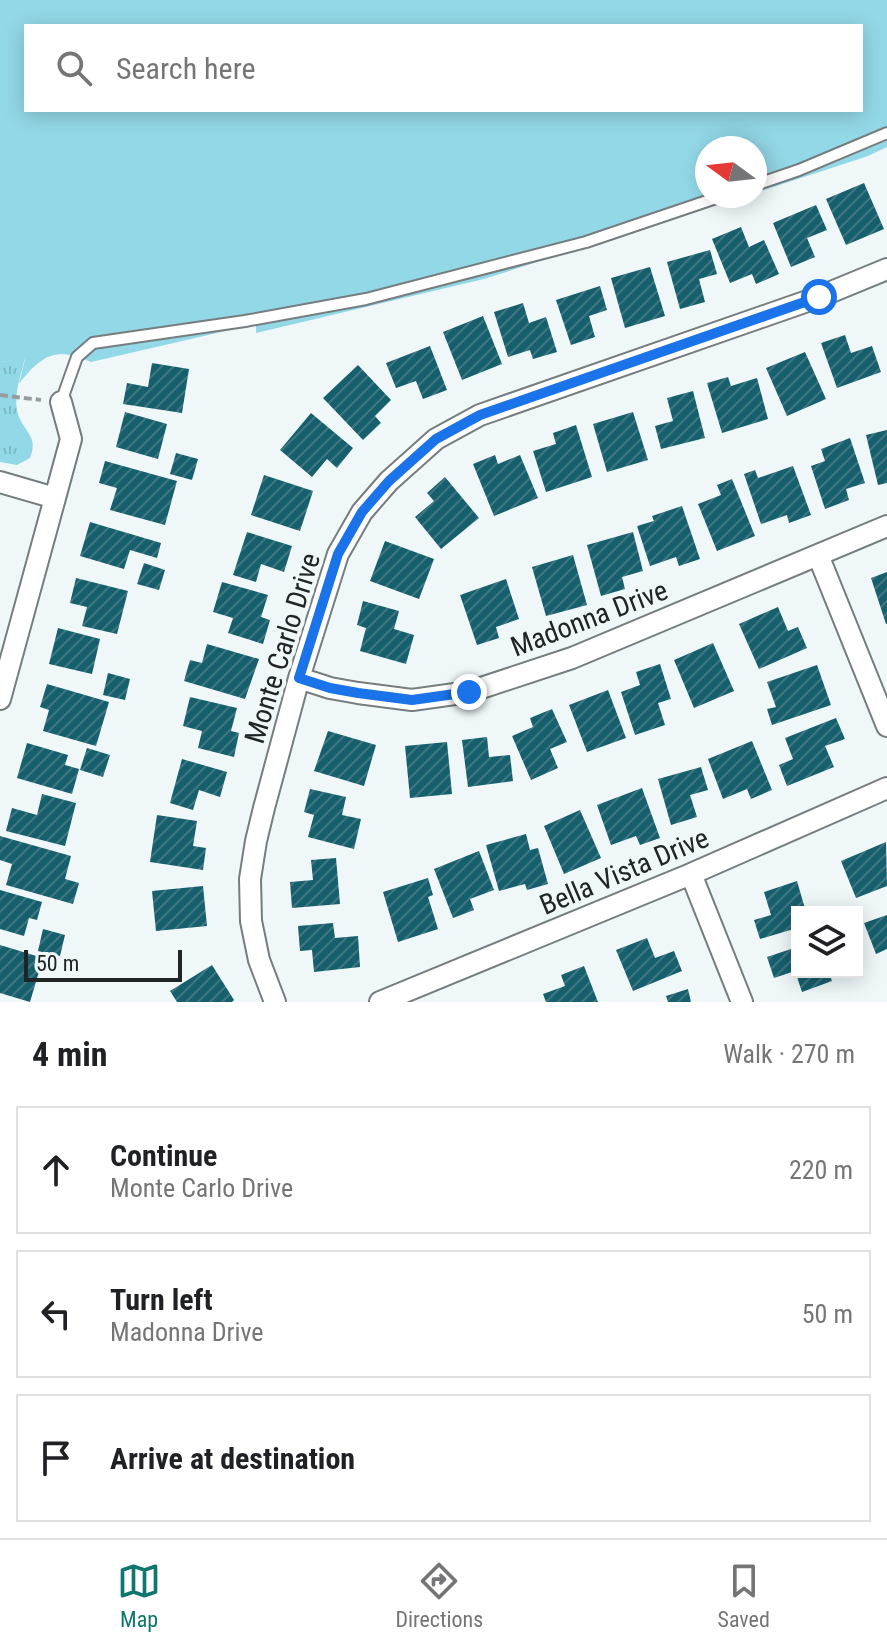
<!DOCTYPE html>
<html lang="en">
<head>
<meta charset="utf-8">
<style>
	body { margin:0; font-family:"Roboto Condensed",sans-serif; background:#f6f6f6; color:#202124 }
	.controls { position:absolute; right:24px; bottom:24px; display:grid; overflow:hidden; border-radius:0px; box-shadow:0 4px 20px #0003 }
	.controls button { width:72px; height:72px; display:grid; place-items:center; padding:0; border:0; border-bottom:2px solid #e0e0e0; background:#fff; color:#202124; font:40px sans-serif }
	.compass { position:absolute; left:695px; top:136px; width:72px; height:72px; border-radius:50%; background:#fff; box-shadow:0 4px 20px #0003; rotate:285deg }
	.scale { position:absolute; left:24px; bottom:20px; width:158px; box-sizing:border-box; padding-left:8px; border:4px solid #212424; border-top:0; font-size:22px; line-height:28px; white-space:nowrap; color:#212424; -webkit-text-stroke:6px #eff7f9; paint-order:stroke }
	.stop { position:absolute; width:24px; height:24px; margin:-18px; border:6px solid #1a73e8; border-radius:50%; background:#fff }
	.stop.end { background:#1a73e8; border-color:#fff; box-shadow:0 2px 8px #0008 }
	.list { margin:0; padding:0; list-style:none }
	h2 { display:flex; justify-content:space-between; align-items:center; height:104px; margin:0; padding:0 32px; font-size:34px }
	h2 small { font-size:26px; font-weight:400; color:#757577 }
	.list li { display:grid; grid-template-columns:52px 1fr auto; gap:24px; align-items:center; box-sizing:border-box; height:128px; margin:0 16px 16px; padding:0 16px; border:2px solid #e0e0e0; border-radius:0px }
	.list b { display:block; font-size:30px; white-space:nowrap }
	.list p { margin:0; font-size:26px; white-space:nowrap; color:#757577 }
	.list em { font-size:26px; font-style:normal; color:#757577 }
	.icon { flex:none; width:44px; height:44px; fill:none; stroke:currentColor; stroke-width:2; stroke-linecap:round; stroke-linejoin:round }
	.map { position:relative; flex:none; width:887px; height:1002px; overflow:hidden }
	.search { position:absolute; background:#fff; box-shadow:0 4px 20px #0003; left:24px; right:24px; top:24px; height:88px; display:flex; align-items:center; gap:20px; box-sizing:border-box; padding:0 28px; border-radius:0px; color:#757577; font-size:30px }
	.sheet { height:536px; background:#fff }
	nav { display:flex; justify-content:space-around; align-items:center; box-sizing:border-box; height:112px; border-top:2px solid #e0e0e0; background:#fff; font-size:22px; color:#757577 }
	nav a { display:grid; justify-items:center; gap:4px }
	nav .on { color:#0f766e }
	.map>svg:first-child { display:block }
	.grass { fill:#93d8e7; fill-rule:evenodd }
	.park { fill:url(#park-tufts) }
	.building { fill:url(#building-hatch) }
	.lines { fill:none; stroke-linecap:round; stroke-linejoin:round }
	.lane-casing { stroke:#767d7f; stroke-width:14 }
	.street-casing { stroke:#767d7f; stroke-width:24 }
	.path { stroke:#979d9e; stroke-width:4; stroke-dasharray:8 4; stroke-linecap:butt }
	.lane { stroke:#fff; stroke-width:10 }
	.street { stroke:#fff; stroke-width:20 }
	.route { stroke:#1a73e8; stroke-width:10 }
	.labels { text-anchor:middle; stroke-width:8; stroke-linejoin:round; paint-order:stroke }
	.street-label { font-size:28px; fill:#212424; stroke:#eff7f9 }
</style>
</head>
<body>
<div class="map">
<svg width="887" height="1002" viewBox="0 0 887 1002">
	<defs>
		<pattern id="park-tufts" width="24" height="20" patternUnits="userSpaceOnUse" patternTransform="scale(2)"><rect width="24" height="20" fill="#93d8e7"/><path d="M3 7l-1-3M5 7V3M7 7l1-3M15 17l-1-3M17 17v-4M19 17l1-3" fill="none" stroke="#7eb9c6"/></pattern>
		<pattern id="building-hatch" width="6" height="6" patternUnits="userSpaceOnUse" patternTransform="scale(2)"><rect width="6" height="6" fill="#165f6d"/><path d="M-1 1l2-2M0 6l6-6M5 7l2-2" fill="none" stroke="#407681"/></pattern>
	</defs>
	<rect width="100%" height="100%" fill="#eff7f9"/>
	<path class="grass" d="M 0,0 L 887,0 L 887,147 L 868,156 L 755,193 L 755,148 L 707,148 L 707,196 L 745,196 L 484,279 L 256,333 L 256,324 L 91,362 C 56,346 41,355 19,384 L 25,359 L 0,362 ZM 26,26 L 861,26 L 861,110 L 26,110 Z"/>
	<path class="park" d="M 25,358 C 21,375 14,393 17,410 C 21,431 40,435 30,458 L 17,465 L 0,462 L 0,362 Z"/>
	<path class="building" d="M 864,183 L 884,229 L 846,245 L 826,199 Z
		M 816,205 L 827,230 L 807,238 L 815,257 L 791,267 L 773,223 Z
		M 741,227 L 749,247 L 764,240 L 779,274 L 756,284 L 752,274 L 730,283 L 712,239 Z
		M 710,250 L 717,274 L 699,279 L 705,302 L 680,309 L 667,262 Z
		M 650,267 L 665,316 L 625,328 L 611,278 Z
		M 600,286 L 607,310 L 589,316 L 595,337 L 571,345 L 556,300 Z
		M 523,303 L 529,323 L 546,317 L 557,352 L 533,359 L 530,350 L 508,357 L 494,312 Z
		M 483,316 L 502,364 L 462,380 L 443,332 Z
		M 845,335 L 851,353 L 872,346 L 881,372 L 837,388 L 821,343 Z
		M 430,346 L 447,390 L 423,399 L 416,381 L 396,388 L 386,363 Z
		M 805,352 L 826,399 L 787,416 L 766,368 Z
		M 152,363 L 189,369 L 182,413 L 123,404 L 127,383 L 148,387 Z
		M 358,365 L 391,400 L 375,416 L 381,423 L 363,440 L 323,398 Z
		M 728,377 L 731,386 L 757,378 L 768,419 L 722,433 L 707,383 Z
		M 693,391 L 705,438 L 661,449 L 655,426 L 673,421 L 667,398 Z
		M 125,412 L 167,424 L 158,459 L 116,447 Z
		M 633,412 L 648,460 L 607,472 L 593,424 Z
		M 311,413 L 353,448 L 337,468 L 327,459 L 312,477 L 280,450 Z
		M 576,425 L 592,477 L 546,492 L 533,451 L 556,444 L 553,433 Z
		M 887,430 L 887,483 L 878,485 L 866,435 Z
		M 850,438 L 865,483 L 846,489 L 849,500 L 825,509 L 811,466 L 825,461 L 821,449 Z
		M 176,453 L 198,459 L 192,480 L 170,474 Z
		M 495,455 L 498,464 L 520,455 L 538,498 L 494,516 L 473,464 Z
		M 105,461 L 177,481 L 165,525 L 110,510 L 117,488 L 99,483 Z
		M 793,466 L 811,515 L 789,523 L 787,515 L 761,524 L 744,474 L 755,470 L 758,478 Z
		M 264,475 L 313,491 L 300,531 L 251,515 Z
		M 445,477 L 479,518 L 441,549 L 415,517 L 434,501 L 427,493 Z
		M 732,479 L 755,536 L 717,551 L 698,504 L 721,495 L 717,485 Z
		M 682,506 L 700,559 L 679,566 L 676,557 L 650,566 L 637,526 L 654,521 L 652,516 Z
		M 90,522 L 161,543 L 157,558 L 130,550 L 124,569 L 80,556 Z
		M 247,532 L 292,546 L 284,572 L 261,564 L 256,582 L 233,575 Z
		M 633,532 L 643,571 L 622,577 L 625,589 L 601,596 L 587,545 Z
		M 385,541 L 434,559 L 419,599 L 370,581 Z
		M 573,555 L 587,605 L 546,616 L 532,567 Z
		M 144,563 L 165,570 L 159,590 L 137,584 Z
		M 887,572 L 887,624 L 886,624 L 871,578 Z
		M 76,578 L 128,591 L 117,634 L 82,626 L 87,607 L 70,603 Z
		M 506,579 L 519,619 L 496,627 L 499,638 L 477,645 L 460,595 Z
		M 222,582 L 268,595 L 261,617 L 270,620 L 263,644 L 228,633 L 233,618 L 213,612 Z
		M 363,601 L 399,611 L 394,629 L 414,635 L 406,664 L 360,651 L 366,628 L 357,625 Z
		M 778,607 L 788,631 L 798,627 L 807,648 L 759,669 L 739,624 Z
		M 58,628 L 100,639 L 92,674 L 49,664 Z
		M 713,643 L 734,691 L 694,708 L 674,660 Z
		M 207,644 L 259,659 L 245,699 L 184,681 L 190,660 L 202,663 Z
		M 660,664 L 671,699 L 658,703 L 665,725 L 635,735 L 621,692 L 640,685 L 636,672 Z
		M 817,665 L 831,705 L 772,725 L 767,709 L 776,707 L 767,682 Z
		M 108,673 L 130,679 L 125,700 L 103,695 Z
		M 47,684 L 109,702 L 96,746 L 43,731 L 49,710 L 40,707 Z
		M 608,690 L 626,738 L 587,752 L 569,705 Z
		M 190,697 L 237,708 L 231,731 L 239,733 L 234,757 L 198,748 L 202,731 L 183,726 Z
		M 552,709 L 567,742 L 550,749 L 558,768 L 531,780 L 512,736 L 533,727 L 530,718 Z
		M 836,718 L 845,739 L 825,746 L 834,767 L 787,786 L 779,765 L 793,759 L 785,738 Z
		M 328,731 L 376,745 L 364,786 L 314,771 Z
		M 487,737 L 489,757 L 510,755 L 513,781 L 468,787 L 462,740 Z
		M 752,741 L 772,790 L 751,799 L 747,789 L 723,799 L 708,759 Z
		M 447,742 L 452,794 L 410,798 L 405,746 Z
		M 27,743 L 68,755 L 65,765 L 79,769 L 72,794 L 17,778 Z
		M 87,748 L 110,755 L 103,777 L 80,770 Z
		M 182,759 L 227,772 L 220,797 L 199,790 L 193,810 L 170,803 Z
		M 701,767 L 708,790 L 690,795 L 697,817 L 671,825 L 658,779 Z
		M 642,788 L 660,838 L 640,845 L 636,836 L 611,845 L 597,805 Z
		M 310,789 L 346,797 L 342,815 L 361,819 L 354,849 L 308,837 L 314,815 L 304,812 Z
		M 42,794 L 76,803 L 65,846 L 6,831 L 12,808 L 37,815 Z
		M 580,810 L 601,858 L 564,874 L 544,826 Z
		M 157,815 L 197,821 L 193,846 L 206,848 L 203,870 L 150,862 Z
		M 526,834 L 530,850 L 538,848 L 548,884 L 527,890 L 525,884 L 499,891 L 486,845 Z
		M 0,836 L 71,856 L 65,879 L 79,883 L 73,904 L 6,885 L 12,864 L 0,860 Z
		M 886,842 L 887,886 L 856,898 L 841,861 Z
		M 479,851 L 494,890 L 470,899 L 474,910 L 453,918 L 434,869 Z
		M 336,858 L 340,904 L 292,908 L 290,882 L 313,880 L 311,860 Z
		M 428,878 L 433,895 L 428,897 L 438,929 L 398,942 L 383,892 Z
		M 797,881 L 806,912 L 797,912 L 797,928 L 760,939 L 754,920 L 771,915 L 764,892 Z
		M 203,886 L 207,926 L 156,931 L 152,891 Z
		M 0,890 L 42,902 L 37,920 L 29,918 L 24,936 L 0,929 Z
		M 887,915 L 887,949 L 876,954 L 864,923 Z
		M 333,923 L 335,938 L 358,936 L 360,967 L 314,972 L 312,950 L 300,951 L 298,926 Z
		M 43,929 L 65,935 L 60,956 L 38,951 Z
		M 647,938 L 655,958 L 674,951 L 682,971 L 633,991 L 616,950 Z
		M 0,945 L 43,958 L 30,1002 L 0,993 Z
		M 797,947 L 797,972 L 829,972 L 832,981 L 802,992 L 795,971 L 774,978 L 767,957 Z
		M 212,965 L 234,1000 L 232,1002 L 177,1002 L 170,991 Z
		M 584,966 L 598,1002 L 546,1002 L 543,994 L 565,986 L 561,975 Z
		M 688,989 L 691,1002 L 668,1002 L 666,996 Z"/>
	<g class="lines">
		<g class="lane-casing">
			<path id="lane" d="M 755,185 L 799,170 L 887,133
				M 61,402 L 77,357 L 93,343 L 245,321 L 366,299 L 586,242 L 722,196"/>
		</g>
		<g class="street-casing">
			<path id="street" d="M 0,482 L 55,498 L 0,699
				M 55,498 L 71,439 L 61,402
				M 818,555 L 887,726
				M 299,678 L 330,688 L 358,693 L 412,700 L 469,692 L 572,658 L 887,526
				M 691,874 L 742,1002
				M 275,1002 L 259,960 L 251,921 L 250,879 L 256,841 L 264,808 L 299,678 L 338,554 L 362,512 L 389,481 L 436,439 L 480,415 L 819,297 L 887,269
				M 380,1002 L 691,874 L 887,788"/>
		</g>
		<path class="path" d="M 0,395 L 41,400"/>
		<use href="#lane" class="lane"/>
		<use href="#street" class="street"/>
	</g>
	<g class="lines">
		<path class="route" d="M 469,692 L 412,700 L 358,693 L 330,688 L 299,678 L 338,554 L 362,512 L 389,481 L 436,439 L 480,415 L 819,297"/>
	</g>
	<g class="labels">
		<g class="street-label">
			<text transform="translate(589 618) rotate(-21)" y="10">Madonna Drive</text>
			<text transform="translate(282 648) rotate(-73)" y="10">Monte Carlo Drive</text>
			<text transform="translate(624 871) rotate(-23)" y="10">Bella Vista Drive</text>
		</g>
	</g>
</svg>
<div class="controls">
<button><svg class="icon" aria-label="layers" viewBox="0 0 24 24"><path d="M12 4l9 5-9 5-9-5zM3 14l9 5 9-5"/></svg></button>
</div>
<svg class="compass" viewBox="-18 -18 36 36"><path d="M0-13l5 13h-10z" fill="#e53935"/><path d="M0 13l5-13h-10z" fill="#757577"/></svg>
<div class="scale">50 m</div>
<div class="stop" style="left:819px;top:297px"></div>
<div class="stop end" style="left:469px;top:692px"></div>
<div class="search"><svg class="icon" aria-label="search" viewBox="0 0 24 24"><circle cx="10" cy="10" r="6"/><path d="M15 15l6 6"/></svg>Search here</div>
</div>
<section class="sheet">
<h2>4 min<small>Walk · 270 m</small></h2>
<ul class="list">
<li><svg class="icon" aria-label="ahead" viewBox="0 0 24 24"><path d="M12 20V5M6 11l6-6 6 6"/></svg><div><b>Continue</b><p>Monte Carlo Drive</p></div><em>220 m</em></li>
<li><svg class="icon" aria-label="left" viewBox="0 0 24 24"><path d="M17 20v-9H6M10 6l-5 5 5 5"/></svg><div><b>Turn left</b><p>Madonna Drive</p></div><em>50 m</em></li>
<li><svg class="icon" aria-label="arrive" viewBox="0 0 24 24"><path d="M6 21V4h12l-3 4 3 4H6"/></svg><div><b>Arrive at destination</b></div></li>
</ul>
</section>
<nav>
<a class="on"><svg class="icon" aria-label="map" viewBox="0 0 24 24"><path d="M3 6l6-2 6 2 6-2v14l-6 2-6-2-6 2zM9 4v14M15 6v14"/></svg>Map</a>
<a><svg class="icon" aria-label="directions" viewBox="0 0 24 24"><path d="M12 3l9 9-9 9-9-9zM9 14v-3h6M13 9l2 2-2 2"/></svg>Directions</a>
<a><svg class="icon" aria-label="saved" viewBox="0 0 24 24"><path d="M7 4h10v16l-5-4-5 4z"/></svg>Saved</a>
</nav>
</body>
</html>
